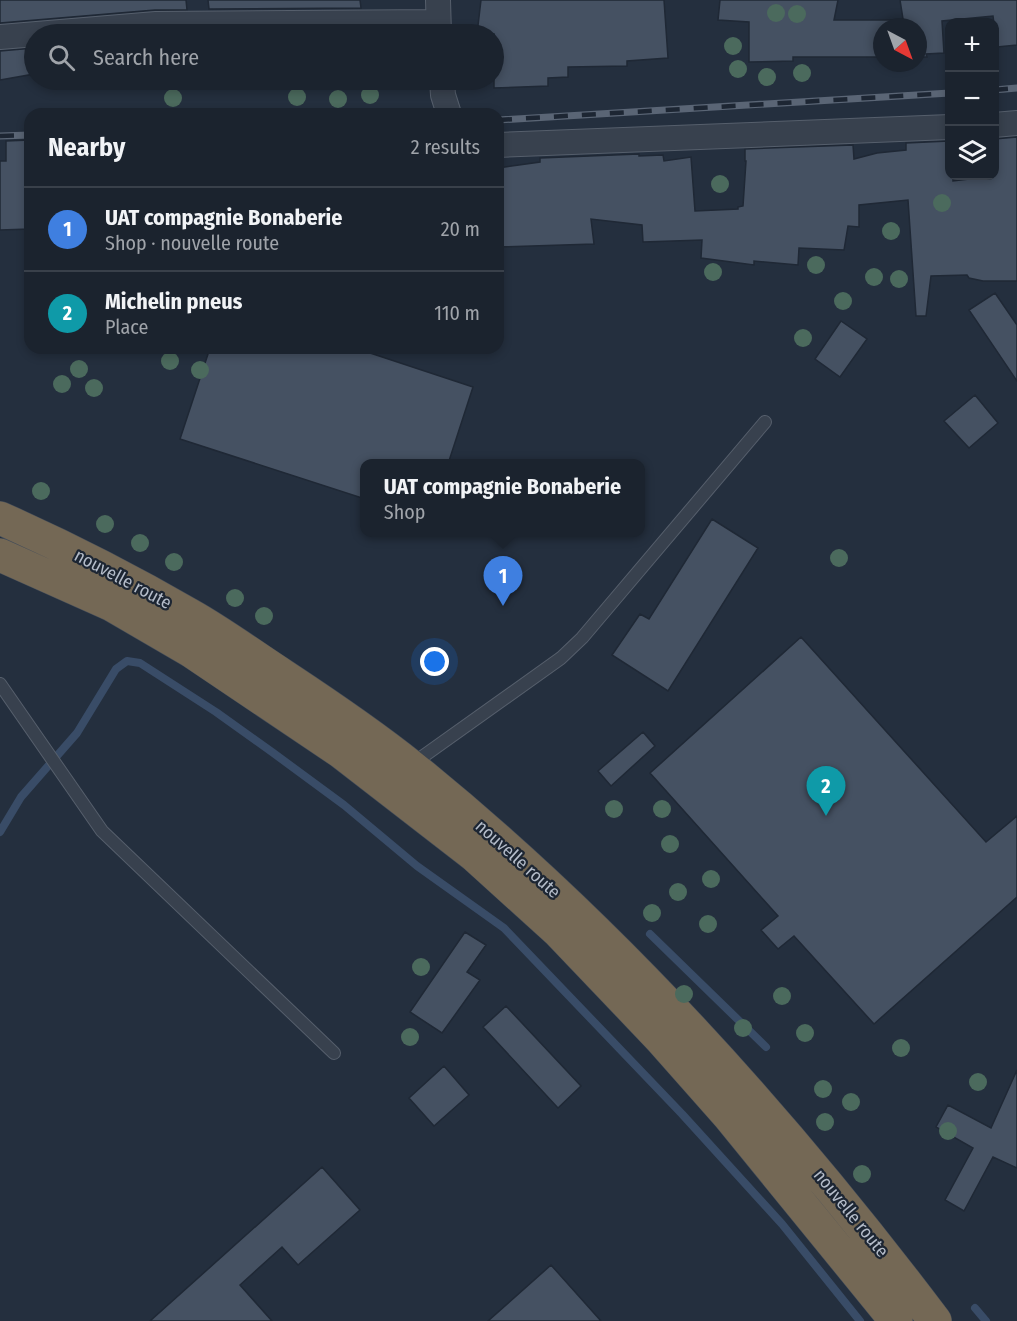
<!DOCTYPE html>
<html lang="en">
<head>
<meta charset="utf-8">
<style>
	body { margin:0; font-family:"Fira Sans Condensed",sans-serif; background:#282f3a; color:#f1f3f6 }
	.controls { position:absolute; right:18px; top:18px; display:grid; overflow:hidden; border-radius:12px; box-shadow:0 3px 9px #0003 }
	.controls button { width:54px; height:54px; display:grid; place-items:center; padding:0; border:0; border-bottom:2px solid #39404a; background:#1b232e; color:#f1f3f6; font:30px sans-serif }
	.compass { position:absolute; left:873px; top:18px; width:54px; height:54px; border-radius:50%; background:#1b232e; box-shadow:0 3px 9px #0003; rotate:139deg }
	.you { position:absolute; left:435px; top:662px; width:21px; height:21px; margin:-15px; border:4px solid #fff; border-radius:50%; background:#1a73e8; box-shadow:0 0 0 9px #1a73e833 }
	.badge { display:grid; place-items:center; width:39px; height:39px; border-radius:50%; background:#2563eb; color:#fff; font-size:20px; font-weight:700 }
	.pin { position:absolute; translate:-50% -50px; filter:drop-shadow(0 2px 3px #0008) }
	.pin::after { content:''; position:absolute; top:32px; width:21px; height:18px; background:inherit; clip-path:polygon(0 0,100% 0,50% 100%) }
	.popup { position:absolute; left:360px; top:459px; width:285px; height:78px; box-sizing:border-box; display:grid; place-content:center; border-radius:12px; background:#1b232e; filter:drop-shadow(0 2px 4px #0005); font-size:20px; white-space:nowrap; color:#a0a4aa }
	.popup b { font-size:22px; color:#f1f3f6 }
	.popup::after { content:''; position:absolute; left:50%; top:100%; margin-left:-12px; border:12px solid transparent; border-top-color:#1b232e }
	.list { margin:0; padding:0; list-style:none }
	h2 { display:flex; justify-content:space-between; align-items:center; height:78px; margin:0; padding:0 24px; font-size:26px }
	h2 small { font-size:20px; font-weight:400; color:#a0a4aa }
	.list li { display:grid; grid-template-columns:39px 1fr auto; gap:18px; align-items:center; box-sizing:border-box; height:84px; padding:0 24px; border-top:2px solid #39404a }
	.list b { display:block; font-size:22px; white-space:nowrap }
	.list p { margin:0; font-size:20px; white-space:nowrap; color:#a0a4aa }
	.list em { font-size:20px; font-style:normal; color:#a0a4aa }
	.icon { flex:none; width:33px; height:33px; fill:none; stroke:currentColor; stroke-width:2; stroke-linecap:round; stroke-linejoin:round }
	.map { position:relative; flex:none; width:1017px; height:1321px; overflow:hidden }
	.search { position:absolute; background:#1b232e; box-shadow:0 3px 9px #0003; left:24px; top:24px; width:480px; height:66px; display:flex; align-items:center; gap:15px; box-sizing:border-box; padding:0 21px; border-radius:33px; color:#a0a4aa; font-size:22px }
	.panel { position:absolute; background:#1b232e; box-shadow:0 3px 9px #0003; left:24px; top:108px; width:480px; height:246px; border-radius:18px }
	.map>svg:first-child { display:block }
	.lines { fill:none; stroke-linecap:round; stroke-linejoin:round }
	.stream { stroke:#394c67; stroke-width:8 }
	.building { fill:#455162; stroke:#1f2835; stroke-width:1.5 }
	.lane-casing { stroke:#565f6c; stroke-width:14 }
	.street-casing { stroke:#565f6c; stroke-width:26 }
	.highway-casing { stroke:#434c59; stroke-width:34 }
	.lane { stroke:#38414e; stroke-width:12 }
	.street { stroke:#38414e; stroke-width:24 }
	.highway { stroke:#746855; stroke-width:33 }
	.rail-casing { stroke:#5a6575; stroke-width:7 }
	.rail { stroke:#1d2633; stroke-width:4.5; stroke-dasharray:14; stroke-linecap:butt }
	.tree { fill:#4b6a5d }
	.labels { text-anchor:middle; stroke-width:4.5; stroke-linejoin:round; paint-order:stroke }
	.street-label { font-size:18px; fill:#b4bcc9; stroke:#1d2633 }
</style>
</head>
<body>
<div class="map">
<svg width="1017" height="1321" viewBox="0 0 1017 1321">
	<rect width="100%" height="100%" fill="#242f3e"/>
	<g class="lines">
		<path class="stream" d="M 0,832 L 21,797 L 77,733 L 116,669 L 127,661 L 140,663 L 216,712 L 272,752 L 344,805 L 417,866 L 504,928 L 682,1114 L 782,1224 L 860,1321
			M 650,934 L 766,1047
			M 975,1308 L 986,1321"/>
	</g>
	<path class="building" d="M 0,0 L 186,0 L 187,10 L 155,10 L 0,23 Z
		M 208,0 L 360,0 L 361,8 L 209,9 Z
		M 481,0 L 664,0 L 668,58 L 627,61 L 627,66 L 568,67 L 568,77 L 548,78 L 548,86 L 494,88 L 494,34 L 477,34 Z
		M 720,0 L 838,0 L 834,20 L 899,20 L 903,19 L 900,0 L 1017,0 L 1017,45 L 997,47 L 993,16 L 942,21 L 944,53 L 926,54 L 927,57 L 918,57 L 918,27 L 882,27 L 882,57 L 793,57 L 793,61 L 749,62 L 749,22 L 718,20 Z
		M 34,48 L 34,74 L 0,80 L 0,51 Z
		M 1017,137 L 1017,281 L 983,281 L 969,278 L 967,275 L 931,276 L 926,316 L 916,316 L 908,200 L 859,205 L 859,227 L 848,226 L 844,250 L 799,248 L 798,265 L 754,261 L 754,265 L 701,258 L 702,240 L 643,242 L 642,225 L 591,219 L 594,244 L 498,247 L 498,168 L 540,162 L 540,158 L 639,154 L 639,156 L 663,155 L 664,161 L 691,157 L 695,211 L 738,209 L 738,207 L 743,206 L 746,161 L 745,161 L 745,149 L 853,145 L 854,159 L 877,153 L 906,150 L 906,143 L 949,141 L 950,176 L 953,176 L 953,181 L 994,176 L 994,139 Z
		M 30,140 L 30,229 L 0,230 L 0,161 L 6,161 L 6,141 Z
		M 995,293 L 1017,325 L 1017,381 L 969,310 Z
		M 841,321 L 867,339 L 840,377 L 815,359 Z
		M 210,348 L 355,348 L 473,387 L 448,464 L 365,464 L 365,499 L 180,439 Z
		M 975,395 L 998,423 L 969,448 L 944,421 Z
		M 712,519 L 758,548 L 668,691 L 612,655 L 640,614 L 649,619 Z
		M 801,637 L 986,842 L 1017,816 L 1017,897 L 874,1024 L 794,936 L 778,949 L 761,930 L 778,916 L 650,773 Z
		M 643,732 L 655,746 L 611,786 L 598,771 Z
		M 465,932 L 486,945 L 467,972 L 480,980 L 442,1033 L 410,1012 Z
		M 506,1006 L 581,1086 L 558,1108 L 483,1027 Z
		M 444,1066 L 469,1095 L 434,1126 L 409,1098 Z
		M 1017,1070 L 1017,1168 L 993,1157 L 964,1211 L 945,1200 L 973,1148 L 936,1127 L 948,1105 L 991,1128 Z
		M 322,1167 L 360,1210 L 298,1265 L 282,1247 L 240,1285 L 272,1321 L 150,1321 Z
		M 551,1265 L 601,1321 L 488,1321 Z"/>
	<g class="lines">
		<g class="lane-casing">
			<path id="lane" d="M 0,684 L 102,831 L 334,1053
				M 411,765 L 561,658 L 582,638 L 765,422"/>
		</g>
		<g class="street-casing">
			<path id="street" d="M 438,0 L 439,34
				M 0,37 L 156,24 L 438,22
				M 442,80 L 443,95 L 449,114
				M 994,125 L 1017,123
				M 498,145 L 950,127"/>
		</g>
		<g class="highway-casing">
			<path id="highway" d="M 0,518 C 65,547 128,579 190,615 C 222,633 253,656 284,676 C 328,705 371,734 412,767 C 610,927 782,1118 935,1321
				M 0,555 L 112,605 L 191,651 L 341,752 L 474,855 L 559,932 L 660,1038 L 729,1116 L 896,1321"/>
		</g>
		<use href="#lane" class="lane"/>
		<use href="#street" class="street"/>
		<use href="#highway" class="highway"/>
		<g class="rail-casing">
			<path id="rail" d="M 994,90 L 1017,88
				M 498,120 L 950,93
				M 0,136 L 30,135"/>
		</g>
		<use href="#rail" class="rail"/>
	</g>
	<g class="tree">
		<circle cx="776" cy="13" r="9"/>
		<circle cx="797" cy="14" r="9"/>
		<circle cx="733" cy="46" r="9"/>
		<circle cx="738" cy="69" r="9"/>
		<circle cx="802" cy="73" r="9"/>
		<circle cx="767" cy="77" r="9"/>
		<circle cx="370" cy="95" r="9"/>
		<circle cx="297" cy="97" r="9"/>
		<circle cx="173" cy="98" r="9"/>
		<circle cx="338" cy="99" r="9"/>
		<circle cx="720" cy="184" r="9"/>
		<circle cx="942" cy="203" r="9"/>
		<circle cx="891" cy="231" r="9"/>
		<circle cx="816" cy="265" r="9"/>
		<circle cx="713" cy="272" r="9"/>
		<circle cx="874" cy="277" r="9"/>
		<circle cx="899" cy="279" r="9"/>
		<circle cx="843" cy="301" r="9"/>
		<circle cx="803" cy="338" r="9"/>
		<circle cx="170" cy="361" r="9"/>
		<circle cx="79" cy="369" r="9"/>
		<circle cx="200" cy="370" r="9"/>
		<circle cx="62" cy="384" r="9"/>
		<circle cx="94" cy="388" r="9"/>
		<circle cx="41" cy="491" r="9"/>
		<circle cx="105" cy="524" r="9"/>
		<circle cx="140" cy="543" r="9"/>
		<circle cx="839" cy="558" r="9"/>
		<circle cx="174" cy="562" r="9"/>
		<circle cx="235" cy="598" r="9"/>
		<circle cx="264" cy="616" r="9"/>
		<circle cx="614" cy="809" r="9"/>
		<circle cx="662" cy="809" r="9"/>
		<circle cx="670" cy="844" r="9"/>
		<circle cx="711" cy="879" r="9"/>
		<circle cx="678" cy="892" r="9"/>
		<circle cx="652" cy="913" r="9"/>
		<circle cx="708" cy="924" r="9"/>
		<circle cx="421" cy="967" r="9"/>
		<circle cx="684" cy="994" r="9"/>
		<circle cx="782" cy="996" r="9"/>
		<circle cx="743" cy="1028" r="9"/>
		<circle cx="805" cy="1033" r="9"/>
		<circle cx="410" cy="1037" r="9"/>
		<circle cx="901" cy="1048" r="9"/>
		<circle cx="978" cy="1082" r="9"/>
		<circle cx="823" cy="1089" r="9"/>
		<circle cx="851" cy="1102" r="9"/>
		<circle cx="825" cy="1122" r="9"/>
		<circle cx="948" cy="1131" r="9"/>
		<circle cx="862" cy="1174" r="9"/>
	</g>
	<g class="labels">
		<g class="street-label">
			<text transform="translate(123 579) rotate(28)" y="6">nouvelle route</text>
			<text transform="translate(518 859) rotate(42)" y="6">nouvelle route</text>
			<text transform="translate(851 1213) rotate(51)" y="6">nouvelle route</text>
		</g>
	</g>
</svg>
<div class="controls">
<button>+</button>
<button>−</button>
<button><svg class="icon" aria-label="layers" viewBox="0 0 24 24"><path d="M12 4l9 5-9 5-9-5zM3 14l9 5 9-5"/></svg></button>
</div>
<svg class="compass" viewBox="-18 -18 36 36"><path d="M0-13l5 13h-10z" fill="#e53935"/><path d="M0 13l5-13h-10z" fill="#a0a4aa"/></svg>
<div class="you"></div>
<div class="pin badge" style="left:503px;top:606px;background:#3f7fe0">1</div>
<div class="popup"><b>UAT compagnie Bonaberie</b>Shop</div>
<div class="pin badge" style="left:826px;top:816px;background:#0f9aa8">2</div>
<div class="search"><svg class="icon" aria-label="search" viewBox="0 0 24 24"><circle cx="10" cy="10" r="6"/><path d="M15 15l6 6"/></svg>Search here</div>
<section class="panel">
<h2>Nearby<small>2 results</small></h2>
<ul class="list">
<li><span class="badge" style="background:#3f7fe0">1</span><div><b>UAT compagnie Bonaberie</b><p>Shop · nouvelle route</p></div><em>20 m</em></li>
<li><span class="badge" style="background:#0f9aa8">2</span><div><b>Michelin pneus</b><p>Place</p></div><em>110 m</em></li>
</ul>
</section>
</div>
</body>
</html>
